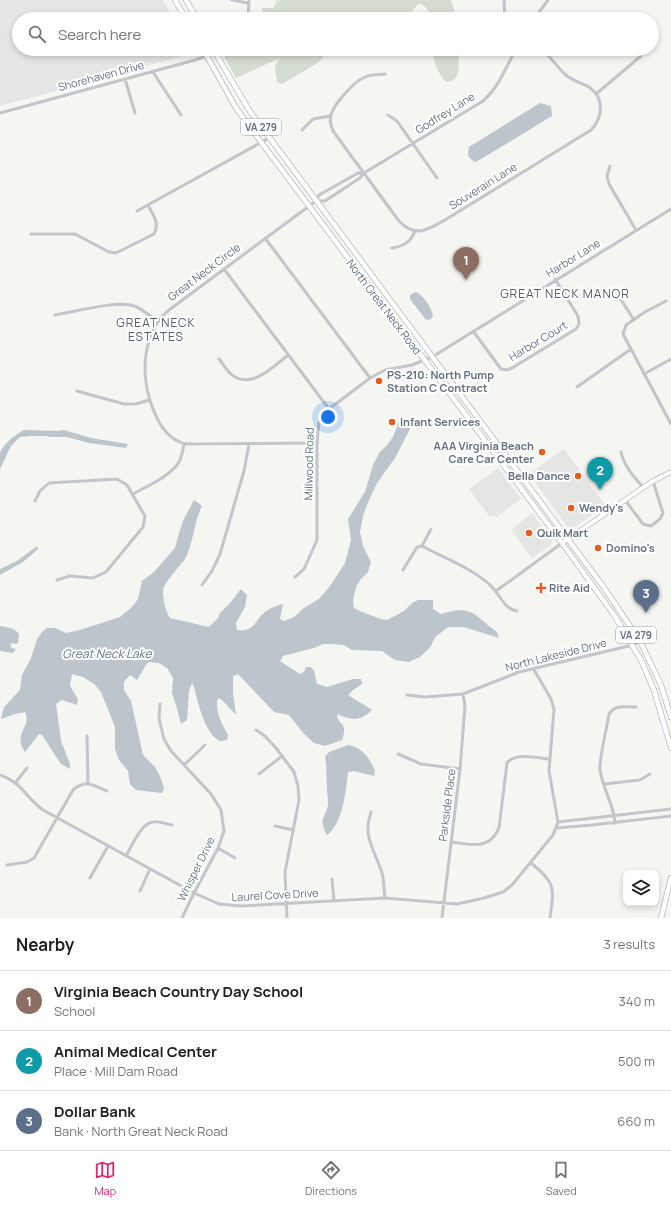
<!DOCTYPE html>
<html lang="en">
<head>
<meta charset="utf-8">
<style>
	body { margin:0; font-family:Manrope,sans-serif; background:#f6f6f6; color:#202124 }
	.controls { position:absolute; right:12px; bottom:12px; display:grid; overflow:hidden; border-radius:8px; box-shadow:0 2px 6px #0003 }
	.controls button { width:36px; height:36px; display:grid; place-items:center; padding:0; border:0; border-bottom:1px solid #e0e0e0; background:#fff; color:#202124; font:20px sans-serif }
	.you { position:absolute; left:328px; top:417px; width:14px; height:14px; margin:-10px; border:3px solid #fff; border-radius:50%; background:#1a73e8; box-shadow:0 0 0 6px #1a73e833 }
	.badge { display:grid; place-items:center; width:26px; height:26px; border-radius:50%; background:#db2777; color:#fff; font-size:13px; font-weight:700 }
	.pin { position:absolute; translate:-50% -33px; filter:drop-shadow(0 1px 2px #0008) }
	.pin::after { content:''; position:absolute; top:21px; width:14px; height:12px; background:inherit; clip-path:polygon(0 0,100% 0,50% 100%) }
	.list { margin:0; padding:0; list-style:none }
	h2 { display:flex; justify-content:space-between; align-items:center; height:52px; margin:0; padding:0 16px; font-size:17px }
	h2 small { font-size:13px; font-weight:400; color:#757577 }
	.list li { display:grid; grid-template-columns:26px 1fr auto; gap:12px; align-items:center; box-sizing:border-box; height:60px; padding:0 16px; border-top:1px solid #e0e0e0 }
	.list b { display:block; font-size:15px; white-space:nowrap }
	.list p { margin:0; font-size:13px; white-space:nowrap; color:#757577 }
	.list em { font-size:13px; font-style:normal; color:#757577 }
	.icon { flex:none; width:22px; height:22px; fill:none; stroke:currentColor; stroke-width:2; stroke-linecap:round; stroke-linejoin:round }
	.map { position:relative; flex:none; width:671px; height:918px; overflow:hidden }
	.search { position:absolute; background:#fff; box-shadow:0 2px 6px #0003; left:12px; right:12px; top:12px; height:44px; display:flex; align-items:center; gap:10px; box-sizing:border-box; padding:0 14px; border-radius:22px; color:#757577; font-size:15px }
	.sheet { height:232px; background:#fff }
	nav { display:flex; justify-content:space-around; align-items:center; box-sizing:border-box; height:56px; border-top:1px solid #e0e0e0; background:#fff; font-size:11px; color:#757577 }
	nav a { display:grid; justify-items:center; gap:2px }
	nav .on { color:#db2777 }
	.map>svg:first-child { display:block }
	.built { fill:#e5e6e4 }
	.green { fill:#d5dcd2 }
	.water { fill:#bbc5cb }
	.lines { fill:none; stroke-linecap:round; stroke-linejoin:round }
	.secondary-casing { stroke:#b4b9be; stroke-width:5.5 }
	.primary-casing { stroke:#b5b9bd; stroke-width:6 }
	.street { stroke:#c2c5c9; stroke-width:3 }
	.secondary { stroke:#fff; stroke-width:4 }
	.primary { stroke:#fff; stroke-width:4.5 }
	.poi-dot { fill:#e45c21; stroke:#fff; stroke-width:1.5 }
	.labels { text-anchor:middle; stroke-width:4; stroke-linejoin:round; paint-order:stroke }
	.shield { fill:#fff; stroke:#929ca8; stroke-width:1 }
	.shield-label { font-size:10px; font-weight:bold; fill:#637282 }
	.street-label { font-size:11px; fill:#637282; stroke:#fff }
	.poi-label { font-size:11px; font-weight:bold; fill:#637282; stroke:#fff; text-anchor:start }
	.neighbourhood-label { font-size:12px; letter-spacing:1px; fill:#515c67; stroke:#fff }
	.water-label { font-size:12px; font-style:italic; fill:#637a86; stroke:#fff }
</style>
</head>
<body>
<div class="map">
<svg width="671" height="918" viewBox="0 0 671 918">
	<rect width="100%" height="100%" fill="#f5f5f1"/>
	<path class="built" d="M 0,0 L 163,0 L 174,19 L 19,19 L 19,49 L 192,49 L 194,53 L 0,106 Z
		M 564,449 L 606,506 L 570,530 L 529,474 Z
		M 498,468 L 521,499 L 497,517 L 489,516 L 469,489 Z
		M 532,513 L 553,541 L 551,545 L 532,558 L 511,530 Z"/>
	<path class="green" d="M 275,0 L 279,1 L 281,0 L 451,0 L 457,19 L 431,19 C 429,11 427,5 418,4 L 406,19 L 253,19 L 253,18 L 263,17 L 262,8 L 273,8 L 277,3 Z
		M 239,49 L 330,49 L 319,62 L 282,84 L 277,83 L 275,66 L 280,58 L 236,78 L 224,57 Z
		M 433,49 L 459,49 C 457,61 464,81 446,82 C 437,72 433,62 433,49 Z"/>
	<path class="water" d="M 540,103 L 551,106 L 552,116 L 483,158 L 475,162 C 468,158 467,155 469,147 Z
		M 416,292 C 424,296 432,308 433,316 L 431,319 L 426,320 L 410,299 L 410,295 Z
		M 408,418 L 412,425 L 395,458 L 377,483 L 369,500 L 363,516 L 360,532 L 363,546 L 371,562 L 368,572 L 360,580 L 356,587 L 353,600 L 354,608 L 362,612 L 381,619 L 387,620 L 404,611 L 412,603 L 418,600 L 433,600 L 433,609 L 441,614 C 474,604 473,615 497,632 L 499,638 L 464,627 L 448,627 L 435,637 L 431,646 L 420,657 L 409,662 L 395,660 L 382,651 L 352,650 L 344,645 L 332,644 L 323,644 L 314,648 L 283,656 L 280,661 L 300,674 L 304,672 L 306,667 L 311,667 L 314,671 L 317,684 L 327,687 L 353,679 L 361,679 L 362,684 L 353,690 L 348,695 C 356,701 364,704 372,710 C 360,722 351,720 337,714 C 337,726 349,721 342,740 L 325,746 L 314,743 L 304,734 L 289,715 L 274,712 L 238,674 L 233,676 L 233,693 L 236,715 L 222,700 L 218,698 C 214,710 222,724 228,735 L 227,740 C 224,740 221,742 218,740 C 204,731 198,702 194,687 L 192,683 L 189,691 L 187,720 L 181,724 L 177,708 L 172,693 L 173,678 L 167,668 L 159,663 L 149,662 L 146,665 L 137,680 L 130,675 L 124,682 L 124,690 L 131,701 L 143,755 L 155,767 L 160,776 L 164,788 L 162,793 L 136,790 L 130,784 L 128,771 L 119,760 L 115,749 L 115,727 L 101,692 L 94,684 L 83,677 L 72,674 L 70,686 L 78,699 L 77,705 L 62,700 L 56,704 L 61,741 L 70,764 L 70,769 L 61,764 L 42,735 L 39,734 L 25,752 C 24,750 21,746 21,743 C 18,731 31,725 25,712 L 15,714 L 1,719 L 4,707 L 20,690 L 22,675 L 31,658 L 37,639 L 42,632 L 47,628 L 55,628 L 66,633 L 80,630 L 120,617 L 132,607 L 138,599 L 142,581 L 154,572 L 175,548 L 179,533 L 183,521 L 194,500 L 202,506 C 194,521 194,540 186,557 C 181,566 164,581 163,591 C 163,600 165,610 170,618 L 209,627 L 218,618 L 220,613 L 230,603 L 241,589 L 247,595 L 245,607 L 236,623 L 237,630 C 254,633 255,620 265,612 C 270,608 276,606 283,604 L 280,619 L 284,621 L 294,617 L 304,608 L 319,599 L 330,586 L 345,563 L 351,540 L 348,519 L 365,492 L 373,465 L 379,453 L 388,444 L 393,437 L 400,419 Z
		M 24,430 L 57,431 L 64,430 L 91,438 L 128,444 L 126,448 L 89,443 L 67,437 L 51,437 L 46,436 L 31,436 L 20,437 L 11,446 L 0,469 C 0,464 0,457 0,453 C 4,443 16,434 24,430 Z
		M 36,547 L 38,547 L 38,549 L 23,562 L 0,575 L 0,569 L 17,561 Z
		M 0,626 C 7,627 15,628 19,634 L 18,642 L 17,644 L 12,643 L 10,645 L 12,648 L 16,649 L 13,653 L 0,651 Z
		M 348,745 C 363,748 369,757 375,771 L 374,776 L 354,771 L 348,772 C 346,791 343,823 327,835 C 318,818 325,819 328,805 C 328,799 327,792 327,786 C 326,776 327,767 325,757 L 329,752 Z"/>
	<g class="lines">
		<g class="secondary-casing">
			<path id="secondary" d="M 562,543 L 653,481 L 671,472"/>
		</g>
		<g class="primary-casing">
			<path id="primary" d="M 175,0 L 186,19
				M 186,0 L 197,19
				M 203,49 L 236,108 L 261,142 L 562,543 L 614,615 L 641,660 L 654,690 L 671,748
				M 213,49 L 249,110 L 605,589 L 640,641 L 661,685 L 671,717
				M 661,918 L 671,878"/>
		</g>
		<path class="street" d="M 232,0 L 248,3
			M 504,0 L 505,19
			M 248,19 L 249,0
			M 534,19 L 548,0
			M 153,72 L 181,115
			M 385,74 C 378,75 370,74 363,78 C 354,82 333,105 331,115 C 329,121 331,126 333,131 L 399,221 C 415,238 428,230 445,220 L 591,130 C 603,117 605,98 589,87 C 582,83 573,81 567,76 C 557,68 551,56 541,49
			M 125,79 L 135,113
			M 596,94 L 641,56
			M 0,113 L 195,60 L 226,49
			M 388,115 L 397,121 L 437,178
			M 302,130 L 313,119 L 330,116
			M 610,166 L 607,176 L 609,184 L 636,230
			M 317,201 L 325,201 L 360,178 L 364,173
			M 137,211 L 269,138
			M 31,234 L 75,234 L 109,252 L 116,253 L 154,234 C 160,223 153,215 148,205
			M 265,238 L 370,378
			M 392,248 C 404,246 411,242 415,231
			M 224,269 L 329,409
			M 618,295 L 634,320
			M 666,301 L 645,312 L 626,325 L 623,334 L 671,424
			M 55,315 C 75,312 116,300 134,306 C 143,309 150,316 158,322
			M 473,331 L 501,369 L 507,370 L 512,368 L 576,329 L 579,324 L 578,316 L 555,279
			M 219,359 C 223,364 226,370 231,374 C 250,391 273,367 288,355
			M 644,374 L 671,359
			M 577,387 L 631,349
			M 77,391 L 124,404 L 136,404 L 149,400
			M 317,443 L 187,444 C 174,442 166,434 159,422 C 145,396 140,364 151,335 C 154,325 161,317 169,310 L 316,201 L 319,195 L 358,173 L 364,173 L 483,101 C 499,87 506,67 516,49
			M 621,452 C 624,466 634,477 643,487
			M 133,494 C 147,486 171,476 179,462 C 182,456 183,450 184,444
			M 625,500 L 643,524 L 651,526 L 660,519 L 663,513 L 653,481
			M 35,501 L 40,491 L 49,483 L 117,479 L 127,485 L 145,516 L 143,527 L 106,572 L 93,578 L 70,576 L 57,580
			M 422,546 C 444,558 471,568 489,584 C 500,593 503,609 517,611
			M 422,546 L 431,529
			M 403,570 L 417,547 L 422,546
			M 295,577 L 304,569 L 317,540 L 317,443 L 319,422 L 329,409 L 370,378 L 385,370 L 412,365 L 432,357 L 671,209
			M 202,585 L 212,571 L 220,554 L 244,471 L 249,444
			M 496,591 L 562,543
			M 407,695 L 425,697 L 463,694 L 519,672 L 633,645 L 640,641
			M 160,704 L 159,719 L 164,739 L 171,751 L 211,794 L 221,810 L 224,831 L 218,848 L 194,893 L 182,918
			M 256,730 L 265,736 L 276,748 L 294,772 L 298,786 L 299,800 L 285,872 L 287,918
			M 87,736 L 88,783
			M 398,754 L 421,764 L 460,769
			M 184,765 L 205,745
			M 259,774 L 282,756
			M 0,775 C 23,783 25,797 43,810 L 194,893 L 219,904 L 241,906 L 385,898 L 457,904 L 484,898 L 503,892 L 512,885 L 553,835 L 558,822 L 549,771 L 554,709 L 551,699 L 533,668
			M 16,782 L 27,768
			M 604,784 L 640,780 L 650,774
			M 371,812 C 362,837 375,850 382,873 C 384,881 384,890 385,898
			M 558,822 L 671,809
			M 615,823 C 614,804 602,788 600,769 C 599,758 607,728 609,714 C 615,704 626,707 636,707
			M 275,826 L 293,830
			M 556,828 L 592,825 L 671,816
			M 451,842 C 471,844 489,851 499,828 L 507,763 C 515,752 537,758 549,759
			M 218,848 L 235,858
			M 126,856 C 132,846 141,823 153,822 C 159,821 166,824 172,825
			M 531,863 C 556,883 554,888 550,918
			M 7,865 L 27,862 L 34,858 L 73,790 C 86,779 93,785 107,791
			M 90,878 L 108,846
			M 332,879 L 334,901
			M 140,891 L 150,869
			M 442,918 L 460,769 L 465,706 L 463,694"/>
		<use href="#secondary" class="secondary"/>
		<use href="#primary" class="primary"/>
	</g>
	<g class="poi-dot">
		<circle cx="379" cy="381" r="4"/>
		<circle cx="392" cy="422" r="4"/>
		<circle cx="542" cy="452" r="4"/>
		<circle cx="578" cy="476" r="4"/>
		<circle cx="571" cy="508" r="4"/>
		<circle cx="529" cy="533" r="4"/>
		<circle cx="598" cy="548" r="4"/>
		<path d="M539 582h4v4h4v4h-4v4h-4v-4h-4v-4h4z"/>
	</g>
	<g class="labels">
		<g class="shield">
			<rect x="241" y="119" width="40" height="16" rx="3"/>
			<rect x="616" y="627" width="40" height="16" rx="3"/>
		</g>
		<g class="shield-label">
			<text x="261" y="131">VA 279</text>
			<text x="636" y="639">VA 279</text>
		</g>
		<g class="street-label">
			<text transform="translate(101 76) rotate(-15)" y="4">Shorehaven Drive</text>
			<text transform="translate(445 113) rotate(-32)" y="4">Godfrey Lane</text>
			<text transform="translate(483 186) rotate(-32)" y="4">Souverain Lane</text>
			<text transform="translate(573 258) rotate(-32)" y="4">Harbor Lane</text>
			<text transform="translate(204 272) rotate(-37)" y="4">Great Neck Circle</text>
			<text transform="translate(384 307) rotate(53)" y="4">North Great Neck Road</text>
			<text transform="translate(538 341) rotate(-31)" y="4">Harbor Court</text>
			<text transform="translate(309 464) rotate(-89)" y="4">Millwood Road</text>
			<text transform="translate(556 655) rotate(-14)" y="4">North Lakeside Drive</text>
			<text transform="translate(447 805) rotate(-83)" y="4">Parkside Place</text>
			<text transform="translate(196 869) rotate(-64)" y="4">Whisper Drive</text>
			<text transform="translate(275 895) rotate(-3)" y="4">Laurel Cove Drive</text>
		</g>
		<g class="poi-label">
			<text x="387" y="379">PS-210: North Pump<tspan x="387" dy="13">Station C Contract</tspan></text>
			<text x="400" y="426">Infant Services</text>
			<text x="534" y="450" text-anchor="end">AAA Virginia Beach<tspan x="534" dy="13">Care Car Center</tspan></text>
			<text x="570" y="480" text-anchor="end">Bella Dance</text>
			<text x="579" y="512">Wendy's</text>
			<text x="537" y="537">Quik Mart</text>
			<text x="606" y="552">Domino's</text>
			<text x="549" y="592">Rite Aid</text>
		</g>
		<g class="neighbourhood-label">
			<text x="565" y="298">GREAT NECK MANOR</text>
			<text x="156" y="327">GREAT NECK<tspan x="156" dy="14">ESTATES</tspan></text>
		</g>
		<g class="water-label">
			<text x="107" y="658">Great Neck Lake</text>
		</g>
	</g>
</svg>
<div class="controls">
<button><svg class="icon" aria-label="layers" viewBox="0 0 24 24"><path d="M12 4l9 5-9 5-9-5zM3 14l9 5 9-5"/></svg></button>
</div>
<div class="you"></div>
<div class="pin badge" style="left:466px;top:280px;background:#8d6e63">1</div>
<div class="pin badge" style="left:600px;top:490px;background:#0f9aa8">2</div>
<div class="pin badge" style="left:646px;top:613px;background:#5c6f8a">3</div>
<div class="search"><svg class="icon" aria-label="search" viewBox="0 0 24 24"><circle cx="10" cy="10" r="6"/><path d="M15 15l6 6"/></svg>Search here</div>
</div>
<section class="sheet">
<h2>Nearby<small>3 results</small></h2>
<ul class="list">
<li><span class="badge" style="background:#8d6e63">1</span><div><b>Virginia Beach Country Day School</b><p>School</p></div><em>340 m</em></li>
<li><span class="badge" style="background:#0f9aa8">2</span><div><b>Animal Medical Center</b><p>Place · Mill Dam Road</p></div><em>500 m</em></li>
<li><span class="badge" style="background:#5c6f8a">3</span><div><b>Dollar Bank</b><p>Bank · North Great Neck Road</p></div><em>660 m</em></li>
</ul>
</section>
<nav>
<a class="on"><svg class="icon" aria-label="map" viewBox="0 0 24 24"><path d="M3 6l6-2 6 2 6-2v14l-6 2-6-2-6 2zM9 4v14M15 6v14"/></svg>Map</a>
<a><svg class="icon" aria-label="directions" viewBox="0 0 24 24"><path d="M12 3l9 9-9 9-9-9zM9 14v-3h6M13 9l2 2-2 2"/></svg>Directions</a>
<a><svg class="icon" aria-label="saved" viewBox="0 0 24 24"><path d="M7 4h10v16l-5-4-5 4z"/></svg>Saved</a>
</nav>
</body>
</html>
